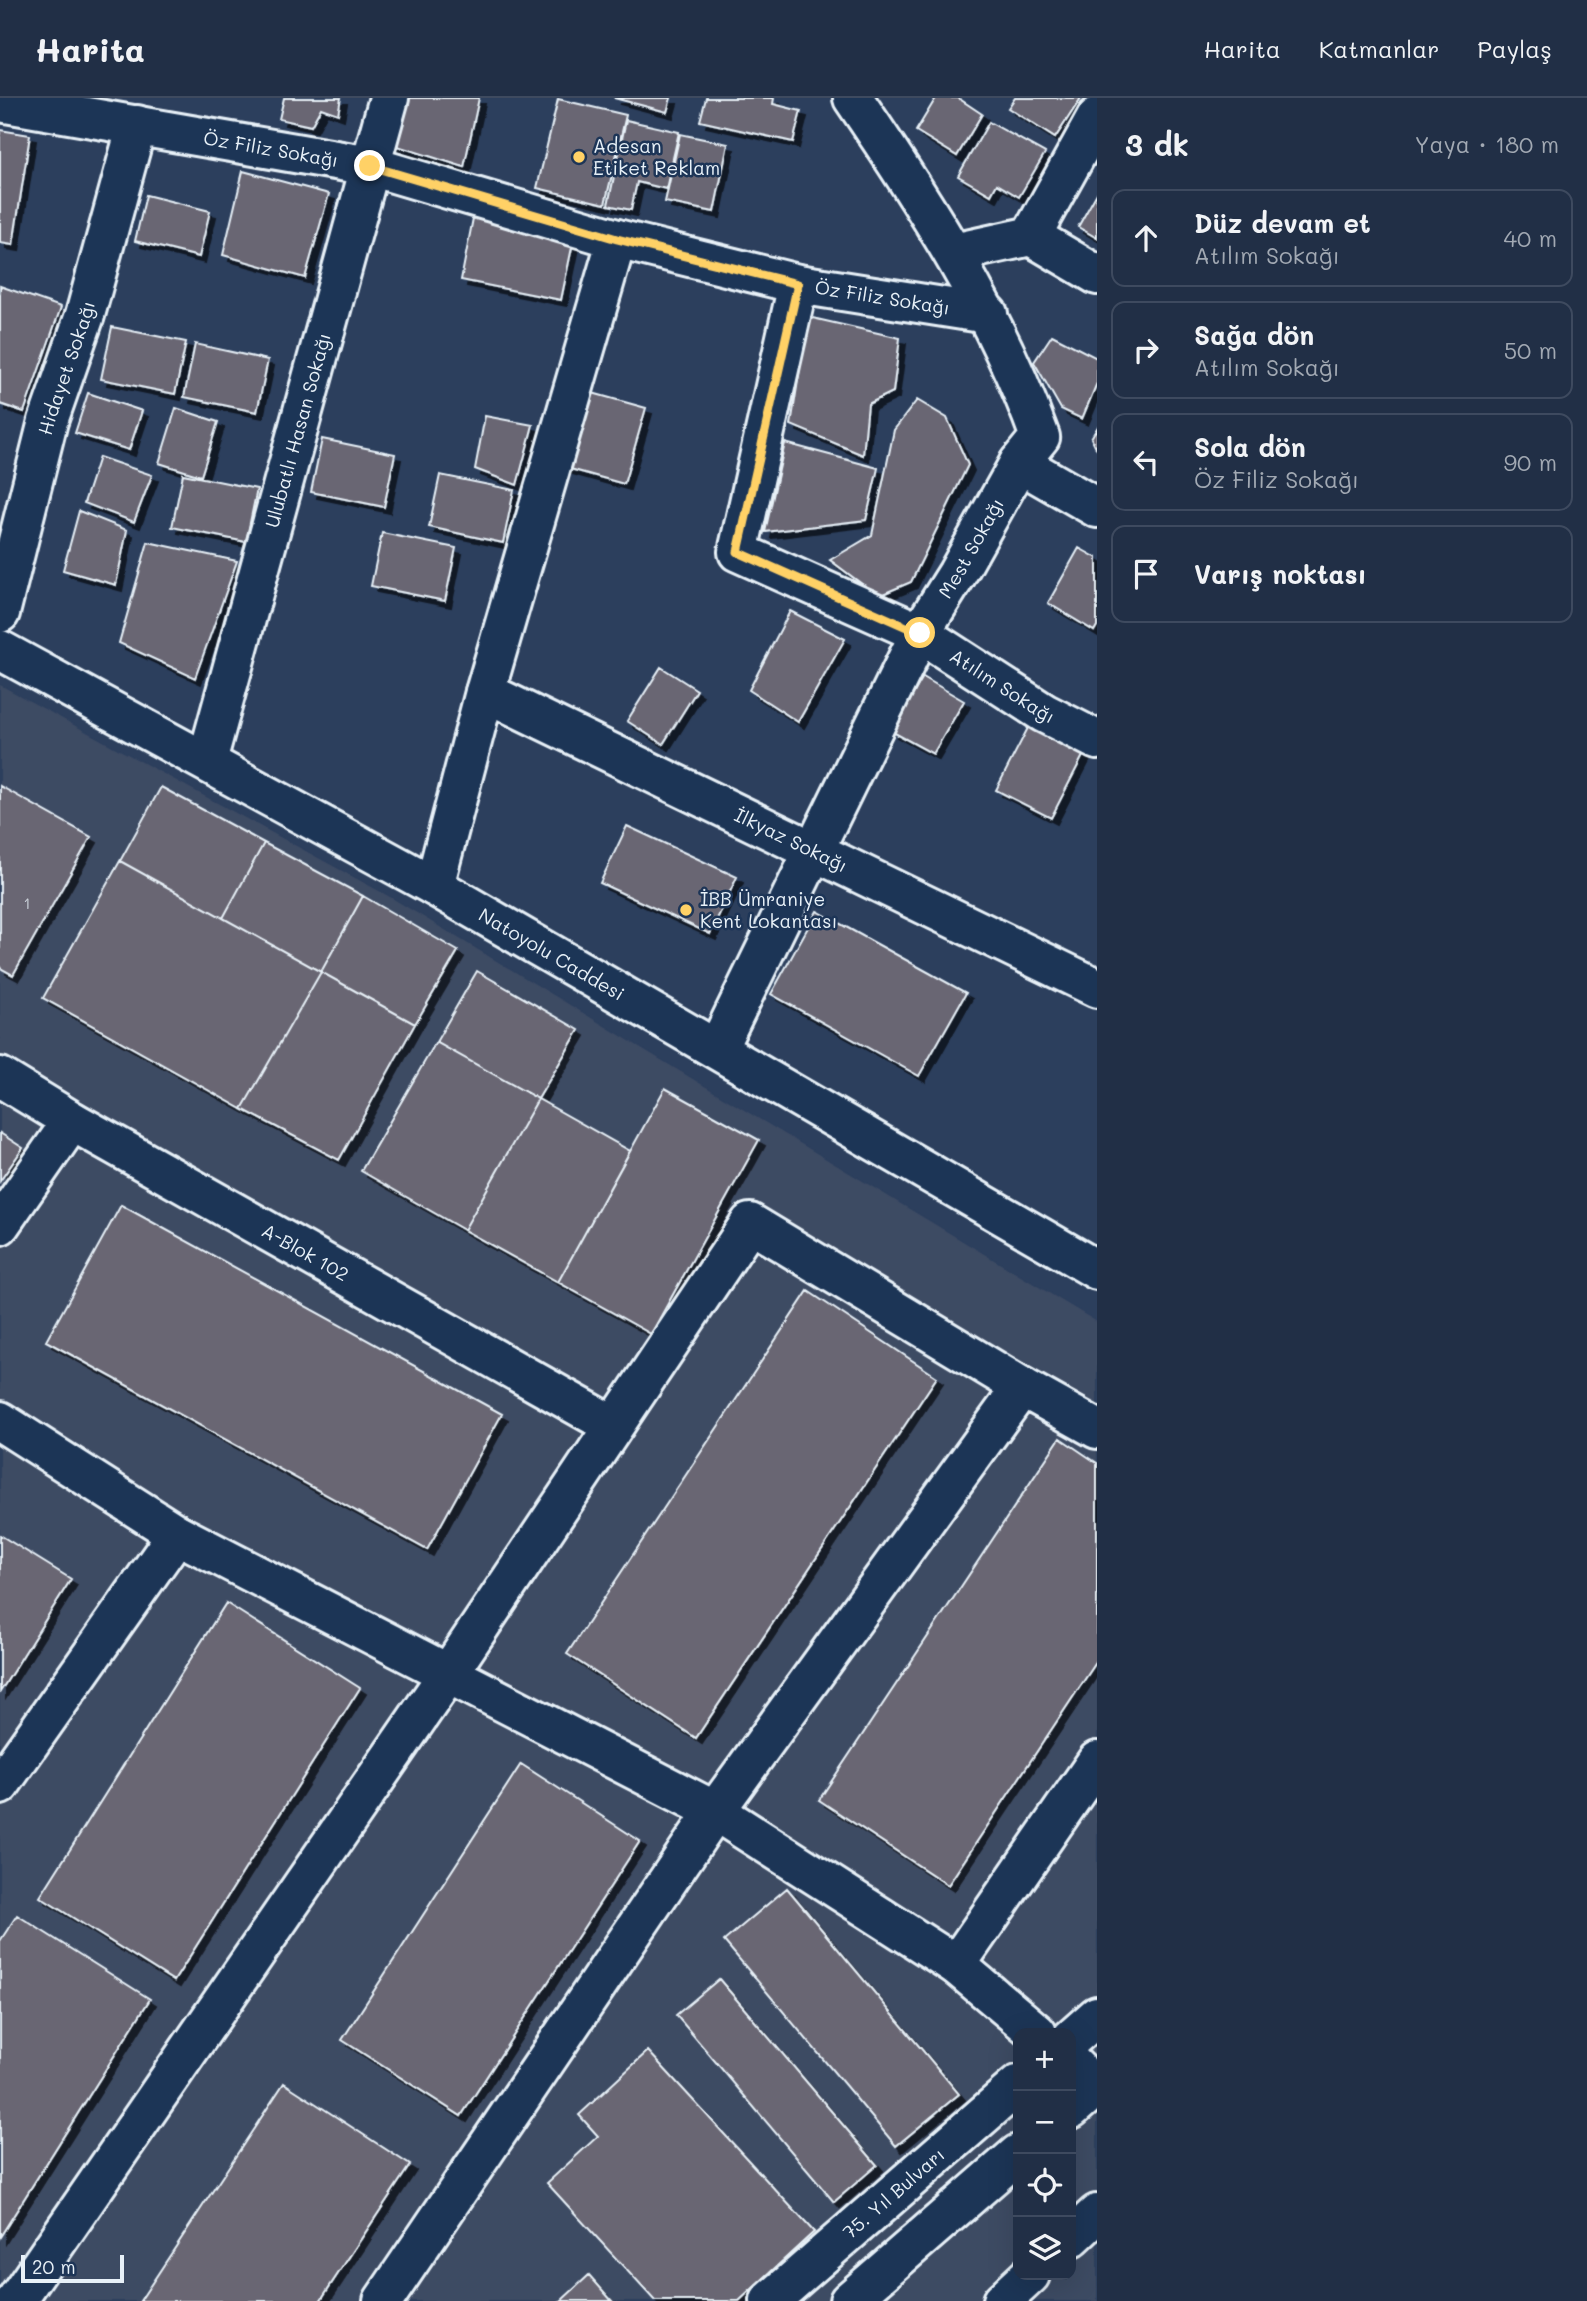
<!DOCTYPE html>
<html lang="tr">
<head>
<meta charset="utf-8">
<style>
	body { margin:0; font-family:Mali,sans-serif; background:#29374d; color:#f1f3f6 }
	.controls { position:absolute; right:21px; bottom:21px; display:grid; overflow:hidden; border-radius:14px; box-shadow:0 7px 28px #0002 }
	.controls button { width:63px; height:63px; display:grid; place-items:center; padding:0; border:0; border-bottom:2px solid #3e4a5f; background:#212f46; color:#f1f3f6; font:35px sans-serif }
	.scale { position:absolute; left:21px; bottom:18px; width:103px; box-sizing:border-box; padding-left:7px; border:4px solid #e8f1f8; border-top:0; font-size:19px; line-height:24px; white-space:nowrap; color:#e8f1f8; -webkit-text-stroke:5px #1d3557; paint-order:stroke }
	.stop { position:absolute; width:21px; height:21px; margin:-16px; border:5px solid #ffd166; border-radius:50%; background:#fff }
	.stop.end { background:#ffd166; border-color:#fff; box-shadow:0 2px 7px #0008 }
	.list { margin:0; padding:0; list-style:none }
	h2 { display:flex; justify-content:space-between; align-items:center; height:91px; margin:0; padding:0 28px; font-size:30px }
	h2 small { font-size:23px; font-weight:400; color:#a2a9b3 }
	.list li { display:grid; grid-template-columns:46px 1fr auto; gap:21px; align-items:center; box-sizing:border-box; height:98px; margin:0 14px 14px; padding:0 14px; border:2px solid #3e4a5f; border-radius:14px }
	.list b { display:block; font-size:26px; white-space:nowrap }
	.list p { margin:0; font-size:23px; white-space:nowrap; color:#a2a9b3 }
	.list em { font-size:23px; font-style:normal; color:#a2a9b3 }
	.icon { flex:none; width:38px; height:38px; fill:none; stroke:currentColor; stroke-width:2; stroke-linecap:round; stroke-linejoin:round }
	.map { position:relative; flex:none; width:1097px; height:2203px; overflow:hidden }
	header { display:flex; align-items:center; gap:42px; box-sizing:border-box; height:98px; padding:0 35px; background:#212f46; border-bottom:2px solid #3e4a5f }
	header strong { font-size:33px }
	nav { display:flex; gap:38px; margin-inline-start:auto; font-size:24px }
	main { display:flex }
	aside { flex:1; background:#212f46 }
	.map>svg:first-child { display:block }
	.built { fill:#3e4b64; fill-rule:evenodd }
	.building { fill:#696673; stroke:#e8f1f8; stroke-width:2; filter:url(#shadow) }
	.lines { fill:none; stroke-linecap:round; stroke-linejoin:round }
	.minor-casing { stroke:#e8f1f8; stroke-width:44 }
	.tertiary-casing { stroke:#e8f1f8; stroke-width:44 }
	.secondary-casing { stroke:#e8f1f8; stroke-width:44 }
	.minor { stroke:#1d3557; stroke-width:38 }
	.tertiary { stroke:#1d3557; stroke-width:38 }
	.secondary { stroke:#1d3557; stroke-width:38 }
	.route { stroke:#ffd166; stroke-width:9 }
	.poi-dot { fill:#ffd166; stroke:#1d3557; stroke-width:2.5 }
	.labels { text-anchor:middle; stroke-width:5; stroke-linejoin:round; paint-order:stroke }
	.number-label { font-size:16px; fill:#c8ced7 }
	.poi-label { font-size:19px; fill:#e8f1f8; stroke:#1d3557; text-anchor:start }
	.street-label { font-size:19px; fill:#e8f1f8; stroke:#1d3557 }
</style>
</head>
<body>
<header>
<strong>Harita</strong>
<nav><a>Harita</a><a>Katmanlar</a><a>Paylaş</a></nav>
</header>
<main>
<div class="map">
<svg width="1097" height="2203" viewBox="0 0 1097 2203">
	<defs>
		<filter id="shadow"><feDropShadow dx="6" dy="6" stdDeviation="0" flood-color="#0009"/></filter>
	</defs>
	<rect width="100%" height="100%" fill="#2c3f5d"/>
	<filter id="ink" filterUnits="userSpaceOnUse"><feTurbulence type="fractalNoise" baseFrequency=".0143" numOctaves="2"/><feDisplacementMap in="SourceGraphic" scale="14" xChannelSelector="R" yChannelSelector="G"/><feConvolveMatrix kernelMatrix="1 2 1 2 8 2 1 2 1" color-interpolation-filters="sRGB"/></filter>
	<g filter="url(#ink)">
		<path class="built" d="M 0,587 L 390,799 L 1097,1224 L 1097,2203 L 0,2203 ZM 1018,1935 L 1071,1935 L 1071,2177 L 1018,2177 Z"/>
		<path class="building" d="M 284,0 L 341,0 L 338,16 L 321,10 L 311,28 L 279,21 Z
			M 405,0 L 479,0 L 464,69 L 391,46 Z
			M 614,0 L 671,0 L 667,14 Z
			M 706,0 L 774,0 L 773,6 L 801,13 L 793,44 L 700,23 Z
			M 936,0 L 958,0 L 982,16 L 957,58 L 916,33 Z
			M 1015,0 L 1081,0 L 1055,40 L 1008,10 Z
			M 558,1 L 626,17 L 605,106 L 537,90 Z
			M 626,22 L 679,34 L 666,91 L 637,84 L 631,112 L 608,107 Z
			M 989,24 L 1045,55 L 1019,99 L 997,86 L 991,97 L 958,78 Z
			M 0,32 L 30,37 L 13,147 L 0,145 Z
			M 680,36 L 728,46 L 714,114 L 665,104 Z
			M 243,73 L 329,96 L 305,180 L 223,157 Z
			M 1097,95 L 1097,140 L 1078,129 Z
			M 146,97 L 210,113 L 199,159 L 135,143 Z
			M 474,115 L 575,135 L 561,202 L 461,182 Z
			M 0,188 L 61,209 L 24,314 L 0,306 Z
			M 808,219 L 900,240 L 893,294 L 868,306 L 863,357 L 791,327 Z
			M 112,229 L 186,244 L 175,296 L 101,281 Z
			M 1052,237 L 1097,260 L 1097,285 L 1082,321 L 1061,311 L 1034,264 Z
			M 195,246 L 268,262 L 257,314 L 184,299 Z
			M 585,293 L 646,310 L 624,386 L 563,369 Z
			M 88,295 L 142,313 L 129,352 L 75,335 Z
			M 917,302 L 947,320 L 968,367 L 911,484 L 878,498 L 830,462 L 872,437 L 894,332 Z
			M 176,310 L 218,324 L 201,378 L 159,365 Z
			M 485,318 L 533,327 L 517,387 L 475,371 Z
			M 1097,330 L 1097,352 L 1091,340 Z
			M 322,341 L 395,356 L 384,409 L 311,394 Z
			M 785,345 L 878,370 L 866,422 L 765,434 Z
			M 99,359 L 152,377 L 134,424 L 84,405 Z
			M 183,376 L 257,391 L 246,444 L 172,429 Z
			M 440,377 L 514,392 L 503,445 L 429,429 Z
			M 79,413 L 127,432 L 116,487 L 63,472 Z
			M 382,435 L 456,450 L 445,503 L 371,488 Z
			M 148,444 L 237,463 L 195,580 L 119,545 Z
			M 1079,450 L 1097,460 L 1097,528 L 1094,533 L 1048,505 Z
			M 790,513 L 845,541 L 798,624 L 749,592 Z
			M 661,569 L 697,592 L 663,646 L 627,623 Z
			M 923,579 L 964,603 L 933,656 L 891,633 Z
			M 1031,624 L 1086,652 L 1051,720 L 996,692 Z
			M 0,688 L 91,739 L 13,877 L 0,870 Z
			M 161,689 L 264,745 L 223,820 L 120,763 Z
			M 627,728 L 737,779 L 710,836 L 600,785 Z
			M 264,745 L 363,798 L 321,874 L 223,820 Z
			M 120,763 L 321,874 L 242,1011 L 43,900 Z
			M 363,798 L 458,853 L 415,926 L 321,874 Z
			M 817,813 L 966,895 L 919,978 L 771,896 Z
			M 477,873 L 579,932 L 538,1001 L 436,944 Z
			M 321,874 L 415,926 L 339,1062 L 242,1011 Z
			M 436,944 L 538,1001 L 464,1132 L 361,1073 Z
			M 665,990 L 759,1042 L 651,1236 L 558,1184 Z
			M 538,1001 L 630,1053 L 558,1184 L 464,1132 Z
			M 0,1035 L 23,1050 L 0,1083 Z
			M 121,1107 L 502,1316 L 427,1452 L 46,1243 Z
			M 808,1193 L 937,1279 L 696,1640 L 567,1556 Z
			M 1060,1340 L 1097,1365 L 1097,1563 L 948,1787 L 819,1702 Z
			M 0,1437 L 71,1481 L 0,1594 Z
			M 226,1505 L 360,1590 L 174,1883 L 40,1799 Z
			M 521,1666 L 640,1743 L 461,2018 L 342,1942 Z
			M 787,1790 L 959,1996 L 896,2048 L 724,1843 Z
			M 17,1817 L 150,1901 L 0,2139 L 0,1843 Z
			M 719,1881 L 877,2067 L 834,2104 L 676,1917 Z
			M 648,1953 L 814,2134 L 739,2203 L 655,2203 L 547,2085 L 598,2038 L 579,2017 Z
			M 284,1985 L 410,2067 L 320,2203 L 140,2203 Z
			M 589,2177 L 612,2203 L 561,2203 Z"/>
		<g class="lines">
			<g class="minor-casing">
				<g id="minor">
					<path id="s1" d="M 0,4 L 370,68 L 617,141 L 798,186 L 988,216"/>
					<path d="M 1031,138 L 1097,177"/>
					<path d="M 953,155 L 1031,138 L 1097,19"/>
					<path id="s2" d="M 798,186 L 738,454 L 920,535 L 1044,615 L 1097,642"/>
					<path d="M 1019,365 L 1097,410"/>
					<path id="s3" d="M 0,515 L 48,323 L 85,217 L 137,27"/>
					<path id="s4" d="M 485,594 L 1097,890"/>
					<path id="s5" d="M 207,663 L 389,0"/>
					<path d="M 434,788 L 485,594 L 617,141"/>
					<path id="s6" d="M 717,951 L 920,535 L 957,476 L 1019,365 L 1040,339 C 996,216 926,107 853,0"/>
					<path id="s7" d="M 0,979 L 72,1023 L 612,1327"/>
					<path d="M 0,1127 L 72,1023"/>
					<path d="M 0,1323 L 177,1436 L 715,1713 L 956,1867 L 1037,1935"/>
					<path d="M 0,1687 L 177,1436"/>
					<path d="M 956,1867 L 1097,1663"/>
					<path d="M 1071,1965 L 1095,1989"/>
					<path d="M 1071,2140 L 1097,2116"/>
					<path d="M 16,2203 L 448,1576 L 750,1125 L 1022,1289 L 1097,1331"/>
					<path d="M 383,2203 L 715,1713 L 1022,1289"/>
					<path d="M 1002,2203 L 1030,2177"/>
				</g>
			</g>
			<g class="tertiary-casing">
				<g id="tertiary">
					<path d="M 1071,1941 L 1097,1918"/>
					<path d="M 1071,2011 L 1097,1988"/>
					<path id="s8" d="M 770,2203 L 1018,1987"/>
					<path d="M 849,2203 L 1018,2056"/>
				</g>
			</g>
			<g class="secondary-casing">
				<g id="secondary">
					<path id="s9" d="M 0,552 L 434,788 L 1097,1172"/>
				</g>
			</g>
			<use href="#minor" class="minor"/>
			<use href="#tertiary" class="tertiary"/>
			<use href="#secondary" class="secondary"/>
		</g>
	</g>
	<g class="lines" filter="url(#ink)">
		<path class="route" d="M 370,68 L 617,141 L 798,186 L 738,454 L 920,535"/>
	</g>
	<g class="poi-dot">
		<circle cx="579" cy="59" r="7"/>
		<circle cx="686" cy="812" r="7"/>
	</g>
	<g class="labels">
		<g class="number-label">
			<text x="27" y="811">1</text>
		</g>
		<g class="poi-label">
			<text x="593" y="55">Adesan<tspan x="593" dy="22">Etiket Reklam</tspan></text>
			<text x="700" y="808">İBB Ümraniye<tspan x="700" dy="22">Kent Lokantası</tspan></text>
		</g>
		<g class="street-label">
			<text dy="7" stroke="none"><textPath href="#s1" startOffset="275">Öz Filiz Sokağı</textPath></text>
			<text dy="7" stroke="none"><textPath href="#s1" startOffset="905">Öz Filiz Sokağı</textPath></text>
			<text dy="7" stroke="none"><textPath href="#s3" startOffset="254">Hidayet Sokağı</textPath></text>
			<text dy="7" stroke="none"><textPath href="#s5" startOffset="343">Ulubatlı Hasan Sokağı</textPath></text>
			<text dy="7" stroke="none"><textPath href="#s6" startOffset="562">Mest Sokağı</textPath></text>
			<text dy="7" stroke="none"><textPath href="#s2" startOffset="572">Atılım Sokağı</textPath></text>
			<text dy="7" stroke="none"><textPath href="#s4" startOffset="340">İlkyaz Sokağı</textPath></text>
			<text dy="7" stroke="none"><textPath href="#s9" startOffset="630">Natoyolu Caddesi</textPath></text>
			<text dy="7" stroke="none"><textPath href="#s7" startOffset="352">A-Blok 102</textPath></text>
			<text dy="7" stroke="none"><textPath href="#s8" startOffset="164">75. Yıl Bulvarı</textPath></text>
		</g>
	</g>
</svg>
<div class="controls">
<button>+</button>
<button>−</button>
<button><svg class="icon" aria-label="locate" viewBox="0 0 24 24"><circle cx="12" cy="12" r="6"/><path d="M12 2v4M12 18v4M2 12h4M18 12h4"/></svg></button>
<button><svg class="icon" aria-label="layers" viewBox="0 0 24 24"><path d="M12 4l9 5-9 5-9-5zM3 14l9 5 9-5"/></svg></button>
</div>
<div class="scale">20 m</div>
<div class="stop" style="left:920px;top:535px"></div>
<div class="stop end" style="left:370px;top:68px"></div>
</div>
<aside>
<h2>3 dk<small>Yaya · 180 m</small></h2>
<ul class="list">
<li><svg class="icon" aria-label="ahead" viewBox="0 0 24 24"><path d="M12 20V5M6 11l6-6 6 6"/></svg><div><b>Düz devam et</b><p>Atılım Sokağı</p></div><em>40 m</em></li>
<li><svg class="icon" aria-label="right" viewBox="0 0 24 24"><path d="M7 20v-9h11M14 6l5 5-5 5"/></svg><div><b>Sağa dön</b><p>Atılım Sokağı</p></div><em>50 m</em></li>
<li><svg class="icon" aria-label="left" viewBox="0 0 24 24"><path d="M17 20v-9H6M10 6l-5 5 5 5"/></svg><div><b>Sola dön</b><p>Öz Filiz Sokağı</p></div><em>90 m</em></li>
<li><svg class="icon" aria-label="arrive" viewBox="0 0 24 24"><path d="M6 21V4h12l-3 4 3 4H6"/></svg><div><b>Varış noktası</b></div></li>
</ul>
</aside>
</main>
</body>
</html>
